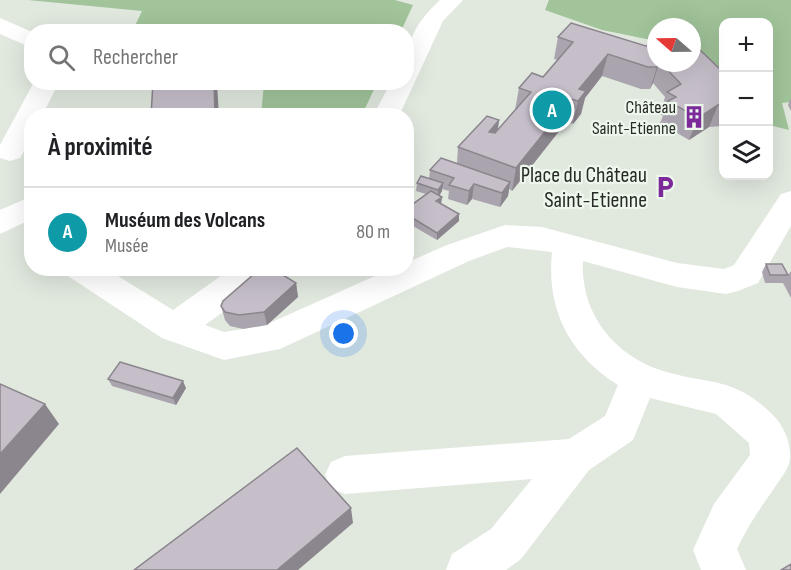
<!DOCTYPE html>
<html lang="fr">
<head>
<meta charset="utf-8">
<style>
	body { margin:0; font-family:"Sofia Sans Condensed",sans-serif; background:#f2f2f2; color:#202124 }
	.controls { position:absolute; right:18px; top:18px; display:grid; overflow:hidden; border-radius:12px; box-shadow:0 6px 24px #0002 }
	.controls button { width:54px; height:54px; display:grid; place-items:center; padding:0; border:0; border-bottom:2px solid #e0e0e0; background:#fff; color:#202124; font:30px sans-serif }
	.compass { position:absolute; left:647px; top:18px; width:54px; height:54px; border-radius:50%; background:#fff; box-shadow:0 6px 24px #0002; rotate:290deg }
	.you { position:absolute; left:344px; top:334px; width:21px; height:21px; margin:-15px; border:4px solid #fff; border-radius:50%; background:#1a73e8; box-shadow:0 0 0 9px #1a73e833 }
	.badge { display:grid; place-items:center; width:39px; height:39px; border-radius:50%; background:#7c2a9a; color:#fff; font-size:20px; font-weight:700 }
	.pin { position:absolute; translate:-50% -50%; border:3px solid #fff; box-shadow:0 2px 6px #0006 }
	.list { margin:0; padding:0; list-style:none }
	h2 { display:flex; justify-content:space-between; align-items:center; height:78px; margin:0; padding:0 24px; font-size:26px }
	h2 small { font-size:20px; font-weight:400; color:#757577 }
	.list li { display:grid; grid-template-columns:39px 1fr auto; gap:18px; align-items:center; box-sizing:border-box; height:90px; padding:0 24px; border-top:2px solid #e0e0e0 }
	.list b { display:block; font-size:22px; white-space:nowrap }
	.list p { margin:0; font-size:20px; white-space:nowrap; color:#757577 }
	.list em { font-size:20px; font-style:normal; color:#757577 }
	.icon { flex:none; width:33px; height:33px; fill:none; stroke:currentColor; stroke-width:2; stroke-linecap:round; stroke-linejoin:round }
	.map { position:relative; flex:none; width:791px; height:570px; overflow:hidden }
	.search { position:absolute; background:#fff; box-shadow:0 6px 24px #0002; left:24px; top:24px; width:390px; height:66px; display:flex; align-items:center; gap:15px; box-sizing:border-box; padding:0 21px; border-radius:24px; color:#757577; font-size:22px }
	.panel { position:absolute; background:#fff; box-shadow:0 6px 24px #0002; left:24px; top:108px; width:390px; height:168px; border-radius:24px }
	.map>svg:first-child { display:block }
	.green { fill:#a1c49a }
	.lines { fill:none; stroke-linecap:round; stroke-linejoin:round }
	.minor { fill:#fff; fill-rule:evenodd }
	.wall { fill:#aaa4ae }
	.shaded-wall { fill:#8b868d }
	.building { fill:#c6bfca; stroke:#8b868d; stroke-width:1.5 }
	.labels { text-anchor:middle; stroke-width:4.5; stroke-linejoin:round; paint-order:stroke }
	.far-poi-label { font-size:18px; fill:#282b27; stroke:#eef7ec; text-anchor:end }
	.poi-label { font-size:22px; fill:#282b27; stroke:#eef7ec; text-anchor:end }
</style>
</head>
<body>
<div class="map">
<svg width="791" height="570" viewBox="0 0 791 570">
	<rect width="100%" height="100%" fill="#e1e9df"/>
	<path class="green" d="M 28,0 L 395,0 L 413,5 L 401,31 L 132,32 L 142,11 Z
		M 549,0 L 791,0 L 791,102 L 782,103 L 789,130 L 769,125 L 768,22 L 724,22 L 723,98 L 692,58 L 692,27 L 656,27 L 656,41 L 602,30 L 545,10 Z
		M 264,83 L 264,82 L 377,83 L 362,115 L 261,115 Z"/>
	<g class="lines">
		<path class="minor" d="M 440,0 L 463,0 L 443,21 L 399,116 L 373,116 L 391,82 L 406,82 C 406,45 411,27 440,0 Z
			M 0,18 L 32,32 L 32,48 L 0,34 Z
			M 34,82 L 59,82 L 42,116 L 32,116 L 32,137 L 20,158 L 10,161 L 0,158 L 0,145 Z
			M 791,191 L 791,226 L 758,283 L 738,291 L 726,294 L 677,287 L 583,261 C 580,312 613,354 660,370 C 709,386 730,374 772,414 C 784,426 791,442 790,459 C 789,469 780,479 775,487 C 761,507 747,527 737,549 L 746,570 L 701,570 L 693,550 L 714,504 L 750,455 L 749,443 L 716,414 L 650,398 L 633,440 L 589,470 L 521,559 L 506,570 L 446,570 L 452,554 L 491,529 L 532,479 L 345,494 L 331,488 L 325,475 L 331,462 L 345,456 L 569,439 L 605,416 L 618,385 C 569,354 546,309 552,252 L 507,247 L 469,261 L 280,349 L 224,360 L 162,338 L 68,276 L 63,268 L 105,268 L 173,310 L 232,268 L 268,268 L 249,293 L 205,325 L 224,332 L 263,326 L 393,268 L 406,268 L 406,263 L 447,245 L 505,225 L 542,227 L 677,263 L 724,269 L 734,265 L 781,194 Z
			M 32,196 L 32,219 L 0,234 L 0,210 Z"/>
	</g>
	<path class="wall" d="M 655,34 L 656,63 L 692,63 L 723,72 L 723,126 L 709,127 L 689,140 L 660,123 L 663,116 L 660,114 L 665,97 L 653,83 L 650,89 L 641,89 L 602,76 L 585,98 L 581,114 L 573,124 L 567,121 L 512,191 L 509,189 L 508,196 L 500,207 L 472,199 L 467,205 L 448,199 L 449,191 L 442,189 L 442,191 L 439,196 L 442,197 L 441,204 L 459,214 L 459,221 L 437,240 L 406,222 L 406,209 L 426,194 L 416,191 L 417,183 L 429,179 L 430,170 L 457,163 L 458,147 L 499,120 L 498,129 L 515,110 L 519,88 L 543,77 L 558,60 L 554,59 L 558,37 L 646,46 L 649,38 Z
		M 791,98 L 791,111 L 788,105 Z
		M 766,264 L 788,275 L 791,271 L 791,298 L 783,283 L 765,283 L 762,272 Z
		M 296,283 L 298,297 L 267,325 L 243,329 L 230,326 L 225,320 L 221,306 Z
		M 108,379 L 186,388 L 176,405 L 112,386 Z"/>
	<path class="shaded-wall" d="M 608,54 L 602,76 L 585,98 L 581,114 L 573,124 L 578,101 L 579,89 Z
		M 659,63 L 653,83 L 650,89 L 657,67 Z
		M 214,82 L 217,82 L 219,116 L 215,116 Z
		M 571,99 L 567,121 L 512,191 L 516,168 Z
		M 718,105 L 709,127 L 689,140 L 698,118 Z
		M 499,120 L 496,142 L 489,132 Z
		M 510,182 L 508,196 L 500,207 L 502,193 Z
		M 443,183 L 442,191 L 438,198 L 438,190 Z
		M 474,184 L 472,199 L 467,205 L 469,191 Z
		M 442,197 L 441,204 L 436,201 Z
		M 459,214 L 459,221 L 437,240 L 437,233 Z
		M 296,283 L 298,297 L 267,325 L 264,312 Z
		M 183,381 L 186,388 L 176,405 L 173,398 Z
		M 45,404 L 59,424 L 0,494 L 0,454 Z
		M 351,508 L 353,523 L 298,570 L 277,570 Z"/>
	<path class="building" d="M 571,23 L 649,47 L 654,41 L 649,38 L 656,34 L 656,63 L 659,63 L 657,67 L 648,67 L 608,54 L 579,89 L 586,91 L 578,101 L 571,99 L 516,168 L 458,147 L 487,116 L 499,120 L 489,132 L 495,133 L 531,92 L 519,88 L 532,73 L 543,77 L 573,42 L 558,37 Z
		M 692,48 L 700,50 L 723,72 L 723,104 L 718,105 L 698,118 L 668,101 L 676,97 L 667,92 L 681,84 L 661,63 L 692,63 Z
		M 153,82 L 214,82 L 215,116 L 151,116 Z
		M 441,158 L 510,182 L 502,193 L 474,184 L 469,191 L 449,185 L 454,178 L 430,170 Z
		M 421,176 L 443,183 L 438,190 L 417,183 Z
		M 431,191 L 442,197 L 436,201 L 459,214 L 437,233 L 406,214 L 406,209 Z
		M 766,264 L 782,264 L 788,275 L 770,275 Z
		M 261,268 L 272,268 L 296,283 L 264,312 L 239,315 L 225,312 L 221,306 L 223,301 Z
		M 120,362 L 183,381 L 173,398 L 108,379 Z
		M 0,384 L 45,404 L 0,454 Z
		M 297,448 L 351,508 L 277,570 L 134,570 Z
		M 791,564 L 791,570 L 781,570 Z"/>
	<defs>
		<g id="building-bare" transform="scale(1.8)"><path d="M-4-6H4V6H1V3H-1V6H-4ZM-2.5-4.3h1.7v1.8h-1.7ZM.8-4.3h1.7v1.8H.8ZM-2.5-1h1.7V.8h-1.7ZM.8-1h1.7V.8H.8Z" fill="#7c2a9a" stroke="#eef7ec" stroke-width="2.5" paint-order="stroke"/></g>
		<g id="parking-bare" transform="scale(1.8)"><path d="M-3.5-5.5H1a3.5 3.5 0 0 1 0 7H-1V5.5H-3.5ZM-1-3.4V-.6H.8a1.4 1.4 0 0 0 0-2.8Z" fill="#7c2a9a" stroke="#eef7ec" stroke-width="2.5" paint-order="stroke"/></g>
	</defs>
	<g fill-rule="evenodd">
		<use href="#building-bare" x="694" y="117"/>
		<use href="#parking-bare" x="665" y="187"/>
	</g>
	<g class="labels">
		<g class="far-poi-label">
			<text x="676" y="113">Château<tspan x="676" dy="21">Saint-Etienne</tspan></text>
		</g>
		<g class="poi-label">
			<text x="647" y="182">Place du Château<tspan x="647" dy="25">Saint-Etienne</tspan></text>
		</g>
	</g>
</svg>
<div class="controls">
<button>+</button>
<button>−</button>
<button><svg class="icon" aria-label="layers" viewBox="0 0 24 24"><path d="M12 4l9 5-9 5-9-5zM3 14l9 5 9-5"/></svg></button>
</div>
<svg class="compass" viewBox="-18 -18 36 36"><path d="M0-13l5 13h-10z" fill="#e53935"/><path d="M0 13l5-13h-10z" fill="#757577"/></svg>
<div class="you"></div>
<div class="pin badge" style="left:552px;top:110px;background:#0f9aa8">A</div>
<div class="search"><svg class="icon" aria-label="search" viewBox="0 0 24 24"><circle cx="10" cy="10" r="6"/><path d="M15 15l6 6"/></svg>Rechercher</div>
<section class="panel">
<h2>À proximité<small></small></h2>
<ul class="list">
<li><span class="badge" style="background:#0f9aa8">A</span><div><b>Muséum des Volcans</b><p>Musée</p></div><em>80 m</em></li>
</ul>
</section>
</div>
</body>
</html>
